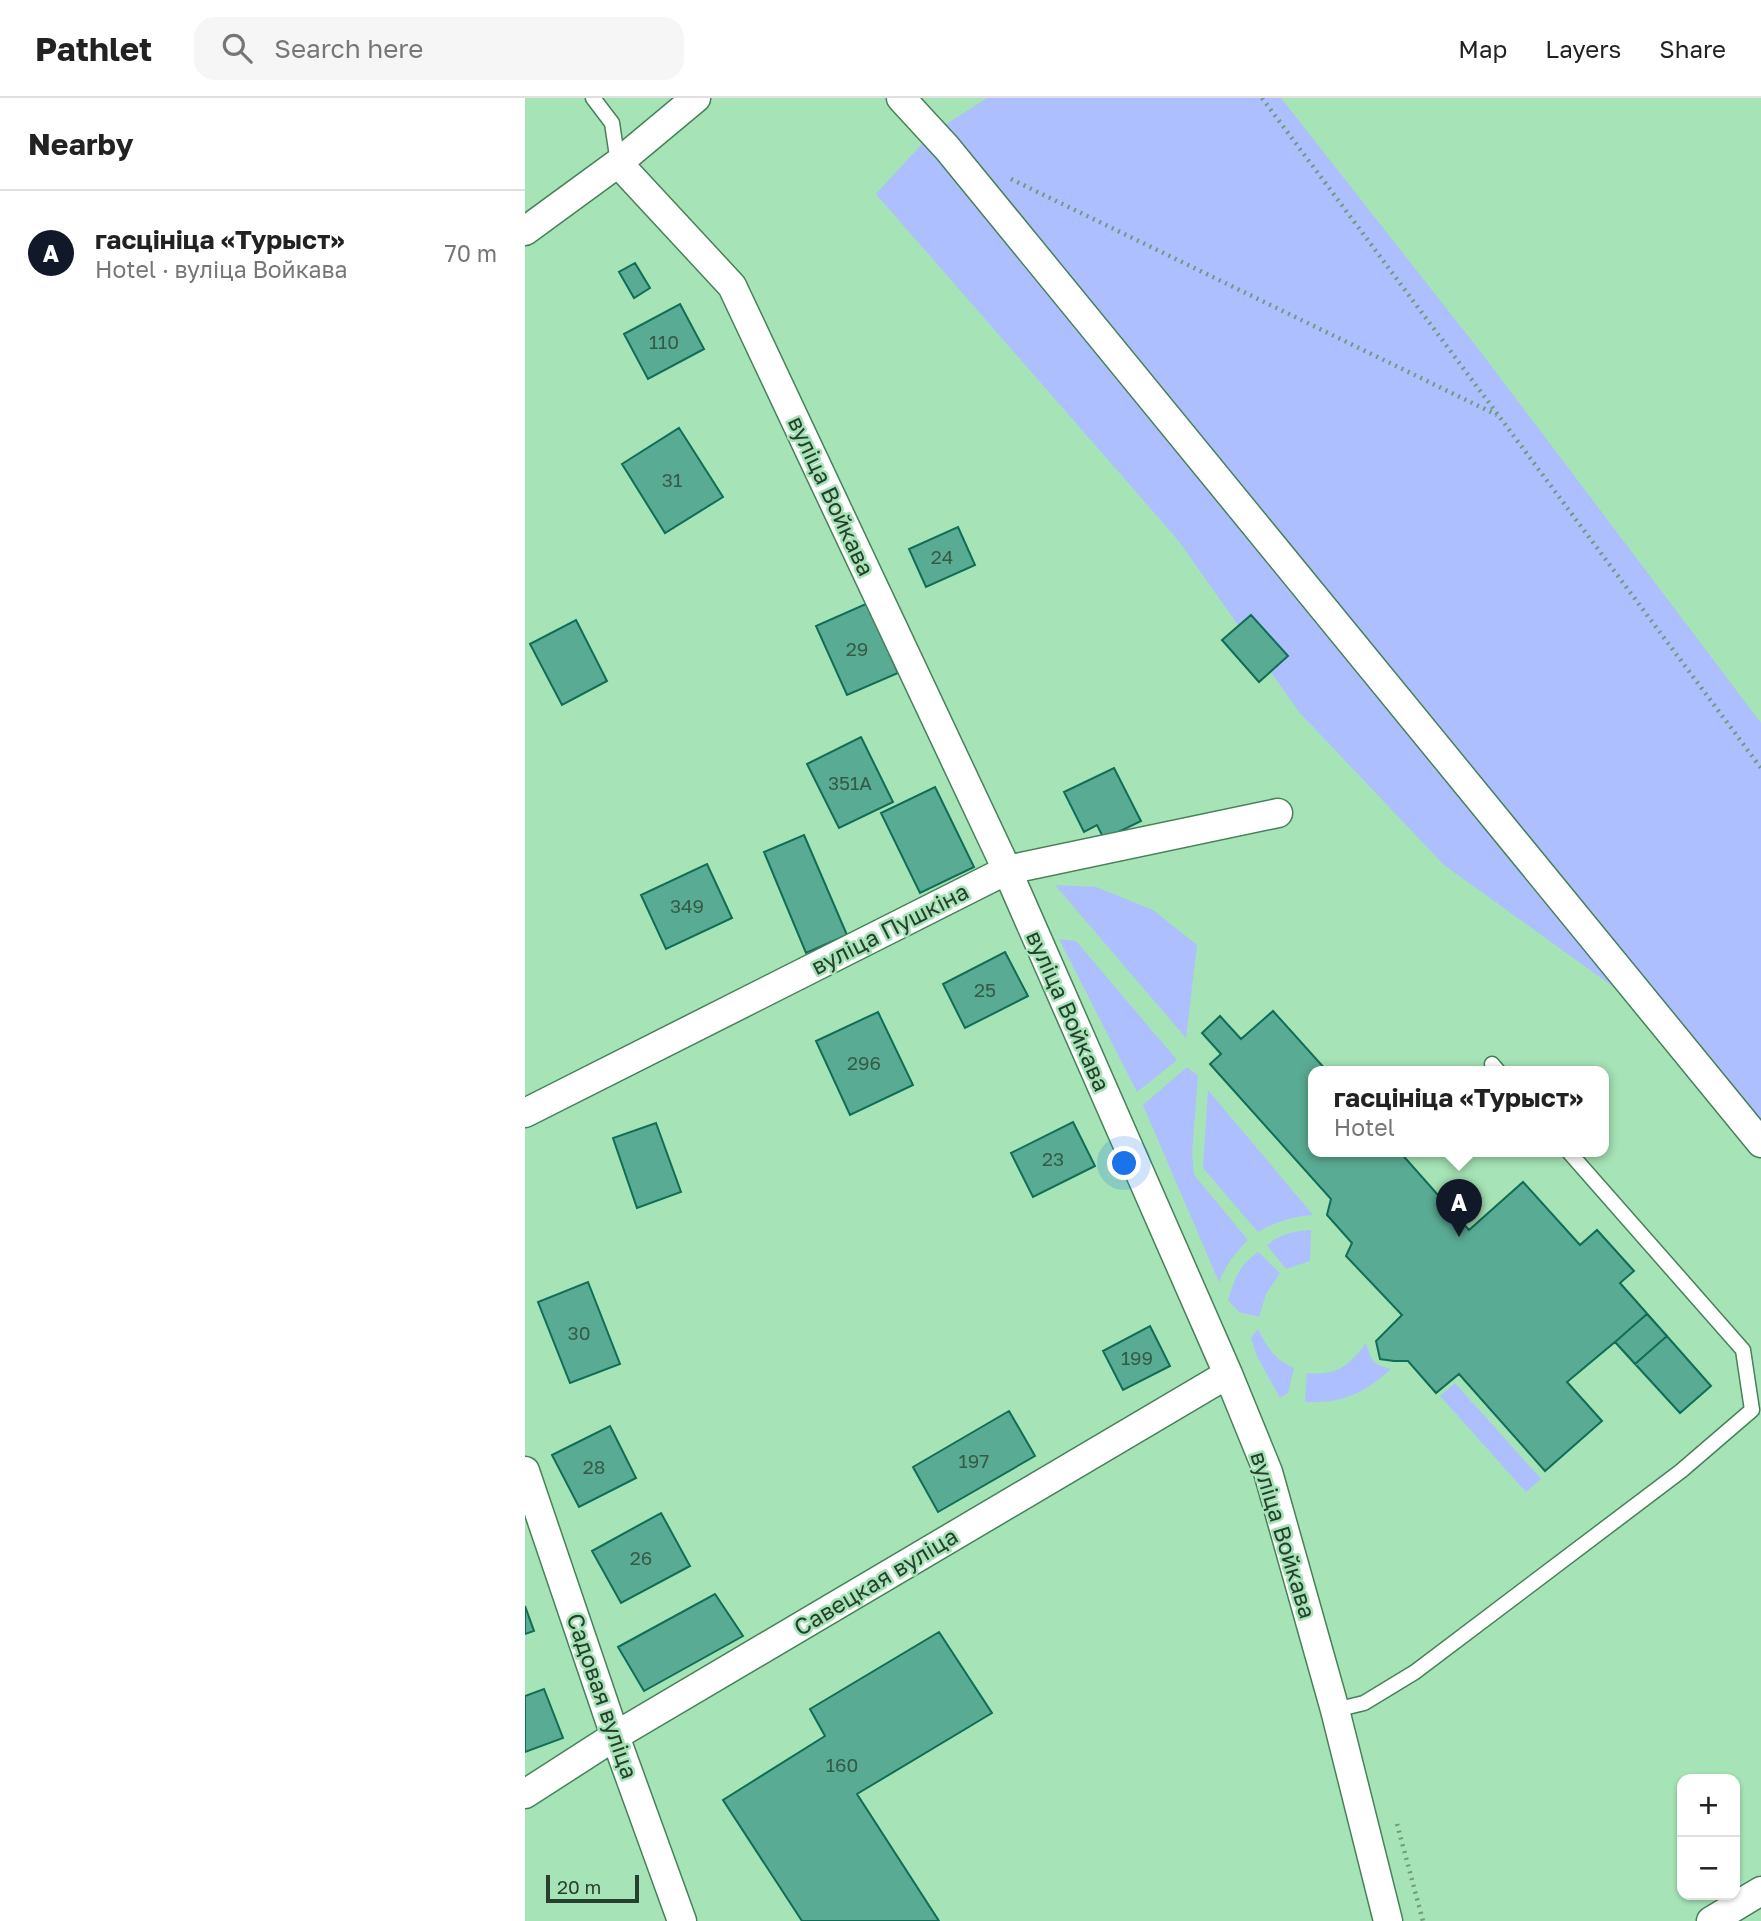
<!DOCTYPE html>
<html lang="en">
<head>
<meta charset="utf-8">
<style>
	body { margin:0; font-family:"Golos Text",sans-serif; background:#f6f6f6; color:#222 }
	.controls { position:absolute; right:21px; bottom:21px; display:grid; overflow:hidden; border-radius:14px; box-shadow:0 2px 5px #0004 }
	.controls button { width:63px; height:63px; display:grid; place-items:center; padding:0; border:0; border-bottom:2px solid #e0e0e0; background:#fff; color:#222; font:35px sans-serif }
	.scale { position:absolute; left:21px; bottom:18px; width:93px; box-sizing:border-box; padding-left:7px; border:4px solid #27402e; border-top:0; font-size:19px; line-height:24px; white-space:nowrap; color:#27402e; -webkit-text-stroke:5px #a6e3b6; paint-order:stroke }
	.you { position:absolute; left:600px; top:1066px; width:24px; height:24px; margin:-18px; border:5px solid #fff; border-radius:50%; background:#1a73e8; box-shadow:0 0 0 10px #1a73e833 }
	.badge { display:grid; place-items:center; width:46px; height:46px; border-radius:50%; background:#111827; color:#fff; font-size:23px; font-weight:700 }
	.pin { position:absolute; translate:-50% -58px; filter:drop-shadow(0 2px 4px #0008) }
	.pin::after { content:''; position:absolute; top:37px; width:24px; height:21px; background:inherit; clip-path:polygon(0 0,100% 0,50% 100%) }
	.popup { position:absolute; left:783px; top:968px; width:301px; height:91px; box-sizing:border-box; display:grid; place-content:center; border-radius:14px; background:#fff; filter:drop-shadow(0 2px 5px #0005); font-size:23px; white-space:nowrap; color:#767676 }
	.popup b { font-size:26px; color:#222 }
	.popup::after { content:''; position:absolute; left:50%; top:100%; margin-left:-14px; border:14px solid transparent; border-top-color:#fff }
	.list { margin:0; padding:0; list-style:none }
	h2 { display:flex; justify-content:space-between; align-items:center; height:91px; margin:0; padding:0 28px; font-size:30px }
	h2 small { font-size:23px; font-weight:400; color:#767676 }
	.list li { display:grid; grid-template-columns:46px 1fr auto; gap:21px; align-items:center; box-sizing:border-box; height:126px; padding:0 28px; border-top:2px solid #e0e0e0 }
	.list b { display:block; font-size:26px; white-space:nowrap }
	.list p { margin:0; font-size:23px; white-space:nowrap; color:#767676 }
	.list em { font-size:23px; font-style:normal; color:#767676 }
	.icon { flex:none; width:38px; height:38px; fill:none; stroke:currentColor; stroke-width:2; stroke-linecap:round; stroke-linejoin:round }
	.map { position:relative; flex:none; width:1236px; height:1823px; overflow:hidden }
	header { display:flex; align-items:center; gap:42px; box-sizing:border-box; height:98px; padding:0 35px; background:#fff; border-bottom:2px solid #e0e0e0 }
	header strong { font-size:33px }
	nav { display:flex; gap:38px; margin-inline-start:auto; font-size:24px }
	.search { width:490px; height:63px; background:#f6f6f6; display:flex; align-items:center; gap:18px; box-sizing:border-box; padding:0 24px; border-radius:21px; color:#767676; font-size:26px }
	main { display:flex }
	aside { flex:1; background:#fff }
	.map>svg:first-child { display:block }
	.green { fill:#aebfff }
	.building { fill:#5aab93; stroke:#106d58; stroke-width:2 }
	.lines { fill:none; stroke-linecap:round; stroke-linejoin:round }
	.lane-casing { stroke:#478159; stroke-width:17 }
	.street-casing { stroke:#478159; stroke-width:31 }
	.path { stroke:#6f9d7b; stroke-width:4.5; stroke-dasharray:2 5; stroke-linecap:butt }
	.lane { stroke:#fff; stroke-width:14 }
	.street { stroke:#fff; stroke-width:28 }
	.labels { text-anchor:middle; stroke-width:5; stroke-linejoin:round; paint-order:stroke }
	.number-label { font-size:19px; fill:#345b47 }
	.street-label { font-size:23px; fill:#27402e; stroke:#a6e3b6 }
</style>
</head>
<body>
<header>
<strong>Pathlet</strong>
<div class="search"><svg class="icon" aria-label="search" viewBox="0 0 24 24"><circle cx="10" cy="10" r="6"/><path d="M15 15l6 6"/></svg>Search here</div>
<nav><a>Map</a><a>Layers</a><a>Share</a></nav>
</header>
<main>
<aside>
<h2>Nearby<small></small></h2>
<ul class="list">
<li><span class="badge">A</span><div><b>гасцініца «Турыст»</b><p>Hotel · вуліца Войкава</p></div><em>70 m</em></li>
</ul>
</aside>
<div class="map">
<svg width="1236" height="1823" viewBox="0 0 1236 1823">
	<rect width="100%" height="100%" fill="#a6e3b6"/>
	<path class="green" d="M 462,0 L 756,0 L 958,257 L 1236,625 L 1236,1044 L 1122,913 L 919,767 L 774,614 L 653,442 L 351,96 L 406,36 Z
		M 530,787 L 571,789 L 628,812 L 672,847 L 661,940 Z
		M 534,841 L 551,843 L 652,962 L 612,994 Z
		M 662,969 L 673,978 L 667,1055 L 669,1077 L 723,1142 C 710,1155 701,1167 694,1184 L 618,1007 Z
		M 683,992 L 788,1117 C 770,1118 749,1124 733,1134 L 678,1070 Z
		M 786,1132 L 785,1163 L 761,1171 L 742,1147 C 756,1136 769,1133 786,1132 Z
		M 733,1154 L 755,1175 L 741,1196 L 734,1219 L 714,1214 L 703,1202 C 711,1178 713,1169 733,1154 Z
		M 733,1231 C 742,1249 750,1262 769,1270 L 763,1295 L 755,1300 L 732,1258 L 726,1240 Z
		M 841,1245 C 847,1263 846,1266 866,1271 C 840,1295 816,1306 780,1304 L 782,1275 C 812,1278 824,1268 841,1245 Z
		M 930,1285 L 1016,1381 L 1001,1394 L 915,1298 Z"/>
	<path class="building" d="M 110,165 L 125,190 L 109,200 L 94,174 Z
		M 155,206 L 179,251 L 123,281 L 99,236 Z
		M 154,330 L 198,399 L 140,435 L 97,366 Z
		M 433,429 L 450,467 L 401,489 L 384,451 Z
		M 343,505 L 373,575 L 322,597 L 291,528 Z
		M 726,517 L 763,558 L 734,584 L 697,542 Z
		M 51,522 L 82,583 L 37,607 L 5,546 Z
		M 336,639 L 368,704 L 314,730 L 282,666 Z
		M 589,670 L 616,723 L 579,741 L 572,727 L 559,734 L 539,694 Z
		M 410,689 L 449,769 L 395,795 L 356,715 Z
		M 279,737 L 322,837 L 281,855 L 239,754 Z
		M 182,766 L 207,820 L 141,851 L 116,797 Z
		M 480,854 L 503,898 L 440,930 L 418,886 Z
		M 748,913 L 802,973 L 789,973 L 789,1053 L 874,1053 L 944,1132 L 998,1084 L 1055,1147 L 1072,1132 L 1109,1173 L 1095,1185 L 1186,1288 L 1155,1315 L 1090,1244 L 1042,1284 L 1077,1323 L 1020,1373 L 934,1276 L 911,1295 L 883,1263 L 869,1263 L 855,1261 L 851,1243 L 877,1217 L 821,1158 L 827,1145 L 802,1117 L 806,1101 L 685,966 L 696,956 L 677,935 L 695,918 L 716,941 Z
		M 353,914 L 388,987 L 325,1017 L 291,943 Z
		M 548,1024 L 570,1068 L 508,1099 L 486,1055 Z
		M 131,1025 L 156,1094 L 112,1110 L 88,1040 Z
		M 63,1184 L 95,1266 L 45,1285 L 13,1204 Z
		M 1122,1216 L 1142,1238 L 1110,1266 L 1090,1244 Z
		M 625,1228 L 645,1268 L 598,1292 L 578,1253 Z
		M 484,1313 L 510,1358 L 413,1414 L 388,1369 Z
		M 85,1328 L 111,1380 L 54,1409 L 27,1357 Z
		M 136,1415 L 165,1468 L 96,1505 L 67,1453 Z
		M 190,1496 L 218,1538 L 119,1593 L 93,1549 Z
		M 0,1508 L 9,1533 L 0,1536 Z
		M 414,1534 L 467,1615 L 332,1696 L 414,1823 L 277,1823 L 198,1702 L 300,1638 L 285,1611 Z
		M 19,1591 L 38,1640 L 0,1654 L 0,1598 Z"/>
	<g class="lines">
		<g class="lane-casing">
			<path id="lane" d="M 68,0 L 87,25 L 93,65
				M 967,966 L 973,973
				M 810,1612 L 839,1605 L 890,1574 L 1156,1373 L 1227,1312 L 1218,1252 L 1043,1053"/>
		</g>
		<g class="street-casing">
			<path id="street" d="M 376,0 L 422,50 L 1236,1045
				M 93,65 L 207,188 L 482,772 L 703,1276 L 743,1374 L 810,1612 L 863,1823
				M 0,133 L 93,65 L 171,0
				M 0,1015 L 482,772 L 753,715
				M 0,1373 L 90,1638 L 157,1823
				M 0,1696 L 90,1638 L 703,1276
				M 1186,1823 L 1236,1793"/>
		</g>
		<path class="path" d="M 737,0 L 1236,670
			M 486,81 L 972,317
			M 872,1726 L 898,1823"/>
		<use href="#lane" class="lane"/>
		<use href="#street" class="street"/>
	</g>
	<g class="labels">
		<g class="number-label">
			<text x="139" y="251">110</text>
			<text x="147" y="389">31</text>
			<text x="417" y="466">24</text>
			<text x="332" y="558">29</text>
			<text x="325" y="692">351А</text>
			<text x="162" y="815">349</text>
			<text x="460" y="899">25</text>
			<text x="339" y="972">296</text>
			<text x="528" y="1068">23</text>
			<text x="54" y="1242">30</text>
			<text x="612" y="1267">199</text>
			<text x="449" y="1370">197</text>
			<text x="69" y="1376">28</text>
			<text x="116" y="1467">26</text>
			<text x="317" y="1674">160</text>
		</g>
		<g class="street-label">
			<text transform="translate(306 398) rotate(65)" y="8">вуліца Войкава</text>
			<text transform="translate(365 831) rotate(-27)" y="8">вуліца Пушкіна</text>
			<text transform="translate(543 913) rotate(66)" y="8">вуліца Войкава</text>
			<text transform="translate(758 1437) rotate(73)" y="8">вуліца Войкава</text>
			<text transform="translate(351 1484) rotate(-31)" y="8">Савецкая вуліца</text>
			<text transform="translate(77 1598) rotate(71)" y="8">Садовая вуліца</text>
		</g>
	</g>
</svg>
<div class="controls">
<button>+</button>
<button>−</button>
</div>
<div class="scale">20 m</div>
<div class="you"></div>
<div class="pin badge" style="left:934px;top:1139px">A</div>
<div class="popup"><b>гасцініца «Турыст»</b>Hotel</div>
</div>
</main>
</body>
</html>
